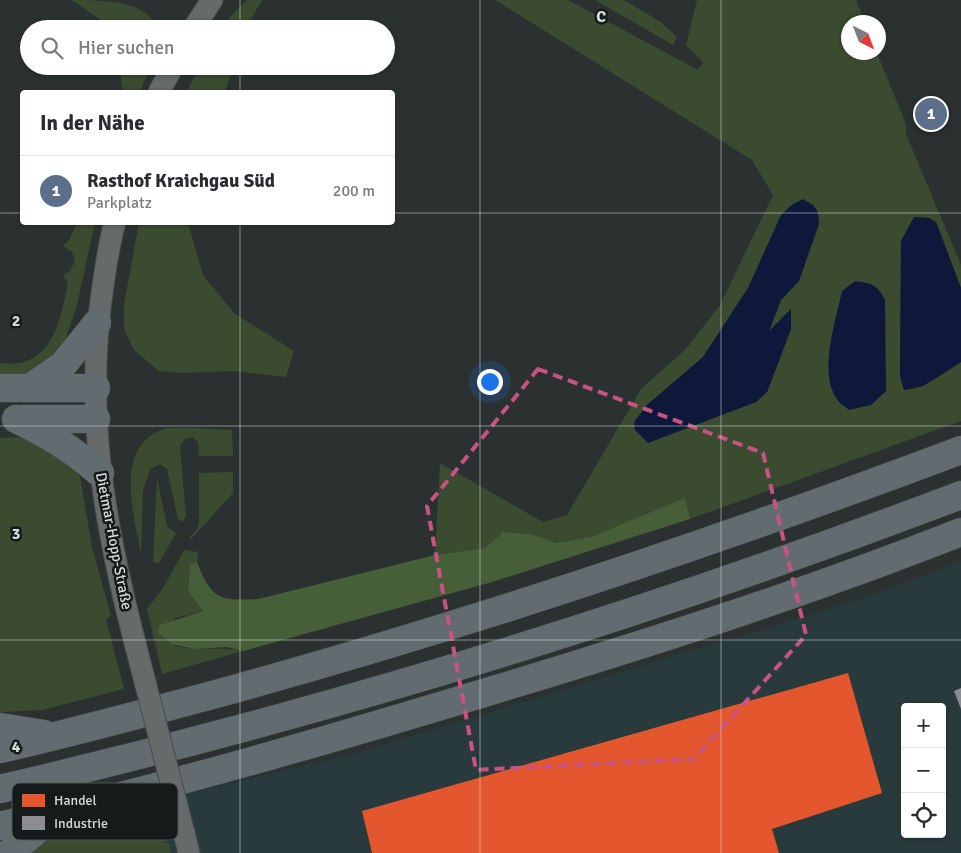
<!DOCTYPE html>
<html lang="de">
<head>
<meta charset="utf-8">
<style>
	body { margin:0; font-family:Signika,sans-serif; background:#f7f7f7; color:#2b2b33 }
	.controls { position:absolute; right:15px; bottom:15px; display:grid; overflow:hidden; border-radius:5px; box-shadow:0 1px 4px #0004 }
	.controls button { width:45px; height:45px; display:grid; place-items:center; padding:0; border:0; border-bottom:1px solid #e1e1e2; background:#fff; color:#2b2b33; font:25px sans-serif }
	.compass { position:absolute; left:841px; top:15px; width:45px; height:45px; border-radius:50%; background:#fff; box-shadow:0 1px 4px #0004; rotate:138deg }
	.you { position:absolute; left:489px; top:381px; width:18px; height:18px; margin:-12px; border:4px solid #fff; border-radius:50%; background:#1a73e8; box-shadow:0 0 0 8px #1a73e833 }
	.badge { display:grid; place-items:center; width:32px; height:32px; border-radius:50%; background:#d93025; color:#fff; font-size:16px; font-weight:700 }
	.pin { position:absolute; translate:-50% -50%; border:2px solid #fff; box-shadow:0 1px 5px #0006 }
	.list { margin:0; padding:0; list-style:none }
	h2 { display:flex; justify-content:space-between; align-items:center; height:65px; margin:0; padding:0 20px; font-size:21px }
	h2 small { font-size:16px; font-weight:400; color:#7c7c81 }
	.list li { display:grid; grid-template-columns:32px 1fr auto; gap:15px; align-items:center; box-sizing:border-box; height:70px; padding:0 20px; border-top:1px solid #e1e1e2 }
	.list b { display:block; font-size:19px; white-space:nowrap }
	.list p { margin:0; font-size:16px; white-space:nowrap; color:#7c7c81 }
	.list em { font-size:16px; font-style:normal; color:#7c7c81 }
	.icon { flex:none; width:28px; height:28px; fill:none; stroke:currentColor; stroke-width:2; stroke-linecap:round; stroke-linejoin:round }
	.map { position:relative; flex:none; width:961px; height:853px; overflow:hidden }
	.search { position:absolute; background:#fff; box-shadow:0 1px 4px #0004; left:20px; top:20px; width:375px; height:55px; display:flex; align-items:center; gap:12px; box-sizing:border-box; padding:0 18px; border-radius:28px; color:#7c7c81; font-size:19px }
	.panel { position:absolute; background:#fff; box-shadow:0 1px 4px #0004; left:20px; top:90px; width:375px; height:135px; border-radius:5px }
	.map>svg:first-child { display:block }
	.built { fill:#283a3b; fill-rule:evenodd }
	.green { fill:#3a4b30; fill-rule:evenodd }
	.forest { fill:#465f38 }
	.water { fill:#0d183b }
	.shops { fill:#e4572e }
	.industry { fill:#8d8d92 }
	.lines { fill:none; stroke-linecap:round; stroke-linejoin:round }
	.minor-casing { stroke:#474c4c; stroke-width:23 }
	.highway-casing { stroke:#474c4c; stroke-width:29 }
	.minor { stroke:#666a6a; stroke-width:21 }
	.highway { stroke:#626c70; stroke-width:28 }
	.minor-bridge-casing { stroke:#474c4c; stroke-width:23; stroke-linecap:butt }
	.minor-bridge { stroke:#666a6a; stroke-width:21 }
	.marked { fill:none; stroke:#c85382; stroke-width:4; stroke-dasharray:10 6; stroke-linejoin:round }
	.grid { fill:none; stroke:#d5dcdc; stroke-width:1; stroke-opacity:0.55 }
	.labels { text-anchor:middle; stroke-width:5; stroke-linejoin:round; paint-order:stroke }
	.street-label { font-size:15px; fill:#d5dcdc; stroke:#151a1b }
	.key { fill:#151a1b; stroke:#4f5455; stroke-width:1 }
	.key-label { font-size:14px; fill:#d5dcdc }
	.grid-label { font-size:16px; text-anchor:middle; font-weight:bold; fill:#d5dcdc; stroke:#151a1b; stroke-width:5; stroke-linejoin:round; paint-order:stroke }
</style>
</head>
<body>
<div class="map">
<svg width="961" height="853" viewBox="0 0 961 853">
	<rect width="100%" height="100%" fill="#2b3131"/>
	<path class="built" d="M 961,561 L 961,853 L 0,853 L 0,838 L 350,755 L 858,600 ZM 905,707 L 942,707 L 942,834 L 905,834 Z"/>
	<path class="green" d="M 72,0 C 99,0 150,0 157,29 L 114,29 Z
		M 247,0 L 262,0 L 245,29 L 218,29 Z
		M 495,0 L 568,0 L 698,70 L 703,62 L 686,45 L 697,0 L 856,0 L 865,22 L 848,22 L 848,52 L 877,53 L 906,124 L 906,134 L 961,265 L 961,288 L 936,222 L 901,241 L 900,377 L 904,390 C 924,390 944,373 961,362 L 961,421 L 690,519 L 684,499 L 591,537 L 556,543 L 531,534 L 504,532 L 485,548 L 435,555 L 440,463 L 543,522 L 567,515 L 641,389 L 686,349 L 720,305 L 773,195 L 752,160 ZM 799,281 L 781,300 L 768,333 L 791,329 L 767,392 L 756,402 L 643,410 L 703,357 L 748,288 Z
		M 595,0 L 624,0 L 661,22 L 677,37 L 673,45 Z
		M 119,66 L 151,66 L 140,92 L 123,92 Z
		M 199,66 L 233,66 L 225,92 L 187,92 Z
		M 77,223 L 95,223 L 76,309 L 63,346 L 41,366 L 25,374 L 0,377 L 0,363 C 7,363 17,365 24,362 C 57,351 61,313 68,284 L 63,275 L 70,271 L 75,261 L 72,252 L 63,246 L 69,240 Z
		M 139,223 L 188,223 L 203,275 L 234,313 L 294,351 L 286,377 L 235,371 L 180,373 L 159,371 L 134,350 L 124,329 L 124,304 Z
		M 192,428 L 232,430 L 233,456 L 199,456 L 198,442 L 192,437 L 185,439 L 180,446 L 186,516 L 182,522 L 178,519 L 167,469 L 160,464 L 150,469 L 143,491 L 141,555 C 135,517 113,449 161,430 C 170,427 182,428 192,428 Z
		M 25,437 L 79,471 L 92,547 L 111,616 L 106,620 L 124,689 L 42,710 L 0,712 L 0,438 Z
		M 233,472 L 233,493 L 191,539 L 189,537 L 196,531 L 199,524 L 199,473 Z
		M 157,478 L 167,526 L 176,533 L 159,563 L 153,562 Z
		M 184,550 L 198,552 L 197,562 L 190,564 L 188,590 L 203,611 L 176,618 L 159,633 C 162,637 167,641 171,644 C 186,652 223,646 243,651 L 162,674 L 147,609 L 163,588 Z
		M 155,804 L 165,842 L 170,844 L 170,853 L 20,853 L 59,827 Z"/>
	<path class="forest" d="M 685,498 L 690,519 L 492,582 L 243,651 L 227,647 L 195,649 L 171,644 L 158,633 L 160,625 L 203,611 L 188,591 L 190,564 L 197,562 C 211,600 221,601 258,599 L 435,555 L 485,548 L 503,532 L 531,534 L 556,543 L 591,537 Z"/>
	<path class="water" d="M 803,199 L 813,205 L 818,212 L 819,224 L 799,281 L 781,300 L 769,331 L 791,309 L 791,329 L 767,392 L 756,402 L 648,443 L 635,430 L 634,422 L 647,405 L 703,357 L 748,288 L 781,215 L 793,204 Z
		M 914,217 L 929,218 L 936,222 L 961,288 L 961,362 L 923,386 L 904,390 L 900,376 L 901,241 Z
		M 855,281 C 871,283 878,285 885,300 L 886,391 L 871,405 L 849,410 C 845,406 839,403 837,399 C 818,373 836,320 842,291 Z"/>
	<path class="shops" d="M 848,673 L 882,793 L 772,829 L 779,853 L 372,853 L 362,811 Z"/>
	<path class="industry" d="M 961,688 L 961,709 L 954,691 Z"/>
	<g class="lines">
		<g class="minor-casing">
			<path id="minor" d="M 193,29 L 212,0
				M 159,92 L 173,66
				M 115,222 C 109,243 106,265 103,286 C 84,410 104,523 135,643
				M 184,833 L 189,853"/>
		</g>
		<g class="highway-casing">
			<path id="highway" d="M 0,388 L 96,388
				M 30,388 L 63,365 L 97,323
				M 16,419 C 49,435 72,449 100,473
				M 23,419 L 96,419
				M 0,727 L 44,734
				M 0,749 C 72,733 144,713 216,694 C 468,625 716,542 961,450
				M 0,789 C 326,713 648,614 961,495
				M 0,826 C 167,787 332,739 497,689 C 653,642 809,592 961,532
				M 9,853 L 54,816"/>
		</g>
		<use href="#minor" class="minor"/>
		<use href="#highway" class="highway"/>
		<g class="minor-bridge-casing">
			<path id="minor-bridge" d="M 135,643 L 184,833"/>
		</g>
		<use href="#minor-bridge" class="minor-bridge"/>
	</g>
	<path class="marked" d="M 538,369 L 763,453 L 806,635 L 694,759 L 476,770 L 427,506 Z"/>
	<path class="grid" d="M 240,0 L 240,29M 480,0 L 480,853M 721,0 L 721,853M 240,66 L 240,92M 0,213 L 22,213M 392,213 L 961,213M 240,222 L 240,853M 0,426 L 961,426M 0,640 L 961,640"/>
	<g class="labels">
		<g class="street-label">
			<text transform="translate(114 541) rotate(79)" y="5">Dietmar-Hopp-Straße</text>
		</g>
	</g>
	<rect x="12" y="783" width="166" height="57" rx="8" class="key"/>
	<rect x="22" y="794" width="23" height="13" fill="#e4572e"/>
	<rect x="22" y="816" width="23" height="14" fill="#8d8d92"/>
	<g class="key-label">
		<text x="54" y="805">Handel</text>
		<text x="54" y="828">Industrie</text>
	</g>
	<g class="grid-label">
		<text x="601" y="22">C</text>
		<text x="16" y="326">2</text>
		<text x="16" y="539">3</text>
		<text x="16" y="752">4</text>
	</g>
</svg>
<div class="controls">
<button>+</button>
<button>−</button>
<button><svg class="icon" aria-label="locate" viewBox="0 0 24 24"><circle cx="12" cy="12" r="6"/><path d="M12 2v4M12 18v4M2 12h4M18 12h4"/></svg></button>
</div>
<svg class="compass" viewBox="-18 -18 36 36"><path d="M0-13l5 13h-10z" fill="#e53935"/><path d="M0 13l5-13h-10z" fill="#7c7c81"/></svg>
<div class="you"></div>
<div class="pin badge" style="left:931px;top:114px;background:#5c6f8a">1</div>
<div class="search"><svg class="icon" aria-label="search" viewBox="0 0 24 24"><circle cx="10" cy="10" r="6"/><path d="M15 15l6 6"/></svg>Hier suchen</div>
<section class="panel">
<h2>In der Nähe<small></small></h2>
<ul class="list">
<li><span class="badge" style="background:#5c6f8a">1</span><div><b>Rasthof Kraichgau Süd</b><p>Parkplatz</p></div><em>200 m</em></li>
</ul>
</section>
</div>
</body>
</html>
